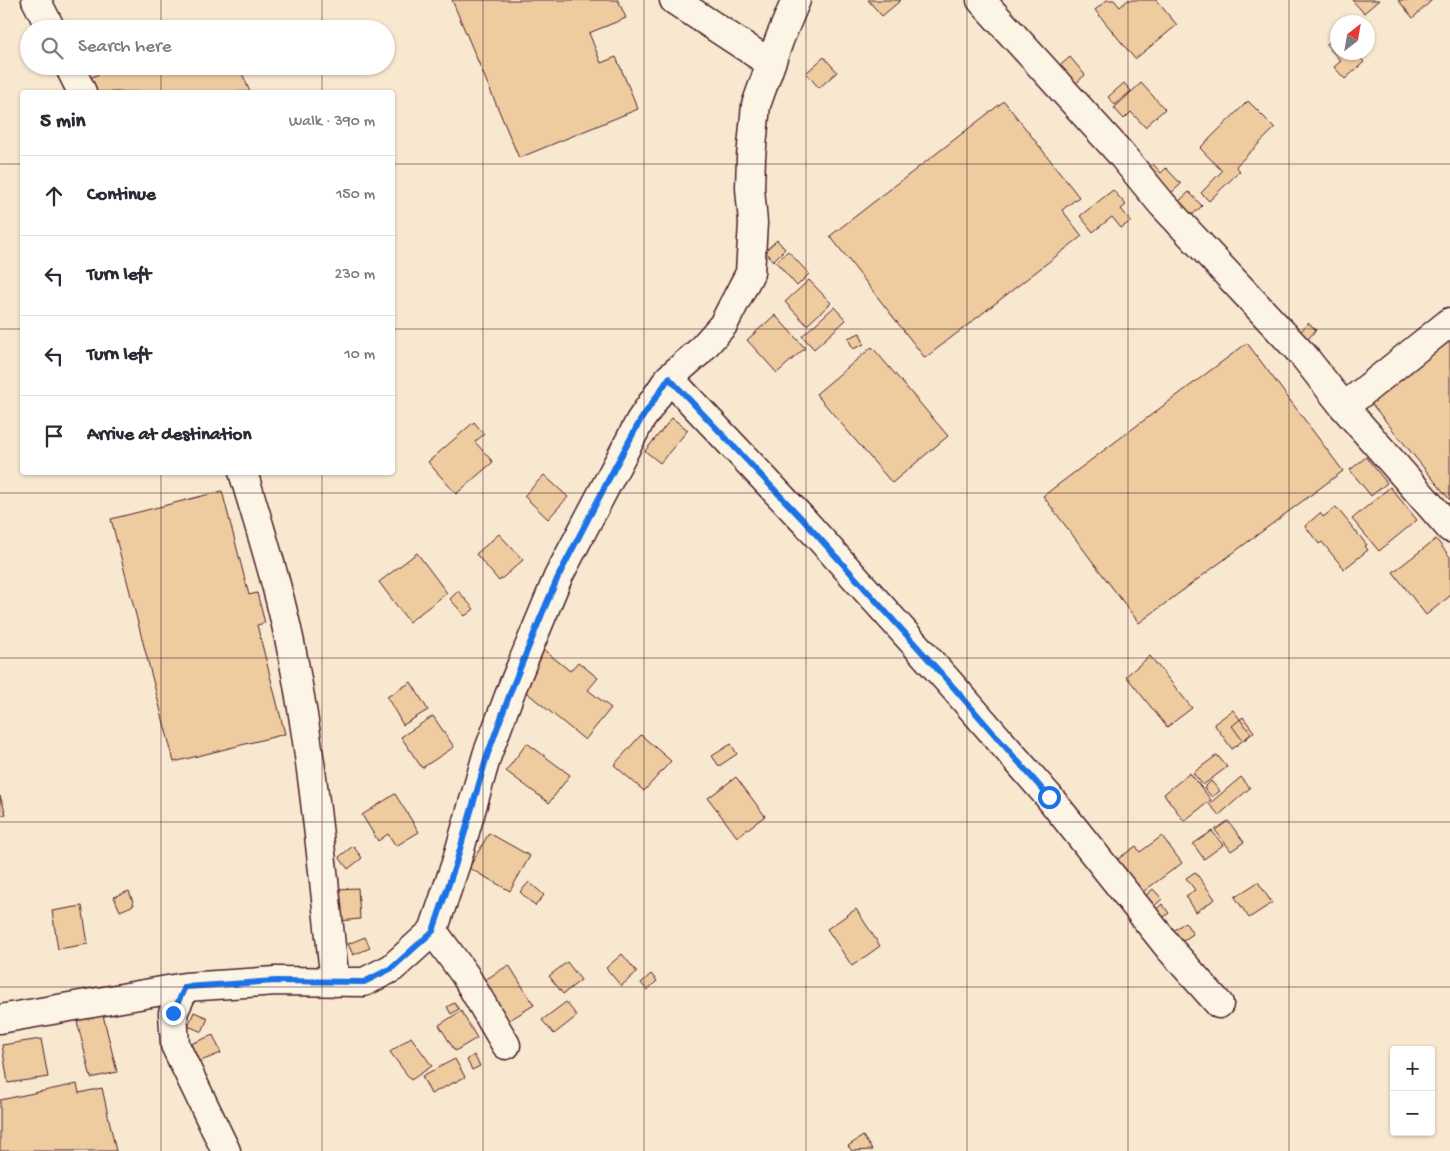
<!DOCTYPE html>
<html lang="en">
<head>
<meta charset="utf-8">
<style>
	body { margin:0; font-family:"Gochi Hand",sans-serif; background:#f2f2f3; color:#2b2b33 }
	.controls { position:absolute; right:15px; bottom:15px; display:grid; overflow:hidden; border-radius:5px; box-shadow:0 1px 4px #0004 }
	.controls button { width:45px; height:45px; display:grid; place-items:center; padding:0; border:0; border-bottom:1px solid #e1e1e2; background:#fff; color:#2b2b33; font:25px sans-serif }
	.compass { position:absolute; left:1330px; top:15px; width:45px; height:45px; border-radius:50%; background:#fff; box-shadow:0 1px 4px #0004; rotate:31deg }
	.stop { position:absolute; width:15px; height:15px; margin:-11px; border:4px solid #1a73e8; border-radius:50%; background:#fff }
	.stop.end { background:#1a73e8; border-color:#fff; box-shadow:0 1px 5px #0008 }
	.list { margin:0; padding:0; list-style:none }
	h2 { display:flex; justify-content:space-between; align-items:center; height:65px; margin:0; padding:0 20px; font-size:21px }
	h2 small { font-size:16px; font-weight:400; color:#7c7c81 }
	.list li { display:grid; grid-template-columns:32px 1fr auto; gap:15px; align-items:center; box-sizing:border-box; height:80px; padding:0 20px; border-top:1px solid #e1e1e2 }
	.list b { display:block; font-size:19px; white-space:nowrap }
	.list em { font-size:16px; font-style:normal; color:#7c7c81 }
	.icon { flex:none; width:28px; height:28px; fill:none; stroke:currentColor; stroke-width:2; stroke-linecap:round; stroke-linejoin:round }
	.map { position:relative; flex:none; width:1450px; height:1151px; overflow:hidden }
	.search { position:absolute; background:#fff; box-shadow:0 1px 4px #0004; left:20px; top:20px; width:375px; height:55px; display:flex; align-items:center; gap:12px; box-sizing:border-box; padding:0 18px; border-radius:28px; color:#7c7c81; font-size:19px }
	.panel { position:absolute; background:#fff; box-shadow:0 1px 4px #0004; left:20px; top:90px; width:375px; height:385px; border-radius:5px }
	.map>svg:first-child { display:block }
	.building { fill:#efcba0; stroke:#4a1f2b }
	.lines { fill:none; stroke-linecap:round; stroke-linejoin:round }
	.minor-casing { stroke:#4a1f2b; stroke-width:31 }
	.minor { stroke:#fcf5e5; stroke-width:28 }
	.route { stroke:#1a73e8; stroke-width:6 }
	.grid { fill:none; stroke:#4a1f2b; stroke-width:1; stroke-opacity:0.55 }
</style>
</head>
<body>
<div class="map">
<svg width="1450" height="1151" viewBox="0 0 1450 1151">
	<rect width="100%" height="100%" fill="#f8e8d0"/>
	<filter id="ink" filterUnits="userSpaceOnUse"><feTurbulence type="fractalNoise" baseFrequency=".02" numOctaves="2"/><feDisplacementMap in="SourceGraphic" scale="10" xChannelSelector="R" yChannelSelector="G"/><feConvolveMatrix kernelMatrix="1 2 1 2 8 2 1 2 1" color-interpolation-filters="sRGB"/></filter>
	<g filter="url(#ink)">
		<path class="building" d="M 452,0 L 618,0 L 626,18 L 589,33 L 601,63 L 616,57 L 638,109 L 519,158 Z
			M 868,0 L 901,0 L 882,16 Z
			M 1107,0 L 1114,0 L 1120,7 L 1128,0 L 1156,0 L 1177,25 L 1135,59 L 1095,10 Z
			M 1352,0 L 1379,0 L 1364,13 Z
			M 1398,0 L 1432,0 L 1413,18 Z
			M 222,24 L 224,29 L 211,29 Z
			M 1338,34 L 1338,52 L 1355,52 L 1364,62 L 1345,79 L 1334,67 L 1341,61 L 1326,45 Z
			M 824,57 L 837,72 L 819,88 L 806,73 Z
			M 1070,57 L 1085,75 L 1072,87 L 1056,69 Z
			M 118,66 L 239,66 L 250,92 L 93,92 L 87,79 Z
			M 1124,83 L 1131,91 L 1115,105 L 1108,97 Z
			M 1141,83 L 1165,109 L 1145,127 L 1131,112 L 1124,119 L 1114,108 Z
			M 1004,101 L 1079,197 L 1062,210 L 1082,236 L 925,358 L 830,236 Z
			M 1248,101 L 1275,128 L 1236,166 L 1240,171 L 1209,201 L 1201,193 L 1222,171 L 1200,148 Z
			M 1153,164 L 1161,173 L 1166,168 L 1181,184 L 1170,194 L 1147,170 Z
			M 1113,190 L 1126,205 L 1121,209 L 1131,221 L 1121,228 L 1112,217 L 1093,232 L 1080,216 Z
			M 1189,192 L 1202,206 L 1191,216 L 1178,202 Z
			M 777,240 L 785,249 L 773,261 L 765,251 Z
			M 788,251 L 809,274 L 797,286 L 776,262 Z
			M 809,280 L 831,303 L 807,325 L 785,302 Z
			M 834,307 L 846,320 L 814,349 L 802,336 Z
			M 775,315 L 805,348 L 777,373 L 747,340 Z
			M 1308,323 L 1316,330 L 1308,339 L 1300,332 Z
			M 1450,329 L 1450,500 L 1366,397 Z
			M 860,333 L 864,344 L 853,349 L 848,338 Z
			M 1247,343 L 1343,471 L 1139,623 L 1043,496 Z
			M 872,347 L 948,436 L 892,483 L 816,394 Z
			M 672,418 L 688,430 L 660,463 L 645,451 Z
			M 474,422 L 484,434 L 475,442 L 493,462 L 456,494 L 428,462 Z
			M 1366,457 L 1387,483 L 1371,496 L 1350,470 Z
			M 544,475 L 568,497 L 548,519 L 524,496 Z
			M 1390,487 L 1417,520 L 1379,551 L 1352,519 Z
			M 222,491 L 249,595 L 257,593 L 265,623 L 257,625 L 285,734 L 174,762 L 111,519 Z
			M 1336,507 L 1367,545 L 1365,546 L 1368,550 L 1344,569 L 1322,542 L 1319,544 L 1305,526 L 1320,513 L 1323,517 Z
			M 499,534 L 523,560 L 499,581 L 476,554 Z
			M 1436,539 L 1450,557 L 1450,596 L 1426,615 L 1393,572 Z
			M 417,553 L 447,593 L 409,622 L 379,582 Z
			M 458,591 L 474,609 L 465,616 L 450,599 Z
			M 544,650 L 570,671 L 578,662 L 598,678 L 588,690 L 611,708 L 585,740 L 516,684 Z
			M 1150,656 L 1192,708 L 1167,727 L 1126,676 Z
			M 411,682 L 428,710 L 403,725 L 387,697 Z
			M 1233,710 L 1251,734 L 1232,749 L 1214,724 Z
			M 433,716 L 454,747 L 422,768 L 401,737 Z
			M 1243,717 L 1254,732 L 1243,741 L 1232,726 Z
			M 641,735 L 671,761 L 644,791 L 614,765 Z
			M 527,743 L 570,775 L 549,803 L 506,771 Z
			M 731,744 L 737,754 L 719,766 L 712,756 Z
			M 1217,755 L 1227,767 L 1203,785 L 1193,773 Z
			M 1190,773 L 1211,800 L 1184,821 L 1164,794 Z
			M 736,777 L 765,816 L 737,837 L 708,798 Z
			M 1241,777 L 1250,788 L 1219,815 L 1209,804 Z
			M 1211,781 L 1220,791 L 1212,797 L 1204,788 Z
			M 395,794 L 419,832 L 396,846 L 388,834 L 378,841 L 362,815 Z
			M 0,796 L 6,814 L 0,816 Z
			M 1228,821 L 1244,842 L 1231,851 L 1215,830 Z
			M 1212,831 L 1223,845 L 1204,859 L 1193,844 Z
			M 489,833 L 530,856 L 510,891 L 469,868 Z
			M 1162,836 L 1182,863 L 1140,894 L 1115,861 L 1136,846 L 1140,852 Z
			M 353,846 L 362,858 L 348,869 L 339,857 Z
			M 1195,872 L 1215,899 L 1196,912 L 1186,896 L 1195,890 L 1186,878 Z
			M 529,882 L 544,895 L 535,906 L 520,892 Z
			M 1258,882 L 1272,903 L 1249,918 L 1235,897 Z
			M 358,888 L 360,919 L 339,921 L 336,889 Z
			M 1153,889 L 1162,899 L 1151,909 L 1142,899 Z
			M 129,891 L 134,905 L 120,911 L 114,897 Z
			M 1162,904 L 1169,913 L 1159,921 L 1152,913 Z
			M 82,906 L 88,944 L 58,949 L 52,911 Z
			M 856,909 L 880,946 L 852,966 L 827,929 Z
			M 1185,922 L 1193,934 L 1179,944 L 1171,933 Z
			M 365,937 L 370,948 L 353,955 L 348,944 Z
			M 622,954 L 637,972 L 621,986 L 606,968 Z
			M 567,962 L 581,980 L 563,994 L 549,976 Z
			M 509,965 L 534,1005 L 500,1026 L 475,986 Z
			M 651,974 L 657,981 L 647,990 L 641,983 Z
			M 566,1002 L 577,1016 L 554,1034 L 542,1020 Z
			M 454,1003 L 459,1009 L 451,1014 L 447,1007 Z
			M 101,1007 L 117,1072 L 91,1078 L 75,1013 Z
			M 461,1011 L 477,1038 L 455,1051 L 439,1025 Z
			M 194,1012 L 208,1018 L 202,1032 L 188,1026 Z
			M 213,1035 L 221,1053 L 196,1063 L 188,1045 Z
			M 411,1037 L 432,1066 L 411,1080 L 390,1052 Z
			M 41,1039 L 48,1077 L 8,1083 L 2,1045 Z
			M 474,1055 L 480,1066 L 472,1070 L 467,1060 Z
			M 455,1059 L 465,1077 L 431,1094 L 422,1076 Z
			M 77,1084 L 79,1093 L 102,1088 L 116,1151 L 0,1151 L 0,1100 Z
			M 863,1136 L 872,1150 L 852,1151 L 848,1146 Z"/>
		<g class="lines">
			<g class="minor-casing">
				<path id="minor" d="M 36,0 L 51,29
					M 674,0 L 770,63
					M 981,0 L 1120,153 L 1162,204 L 1303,355 L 1344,407 L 1450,528
					M 69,66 L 82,92
					M 669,378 L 805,522 L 948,681 L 1049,797 L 1170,949 L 1219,1004
					M 1344,407 L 1450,322
					M 243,472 C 262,535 282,598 294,663 C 314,768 323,876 335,982
					M 433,931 L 465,975 L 506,1045
					M 0,1019 L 185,987
					M 226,1151 L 175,1045 L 173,1013 L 185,987 L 276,981 L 364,982 L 392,968 L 433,931 L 456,863 L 487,755 L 512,688 L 558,577 L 640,421 L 669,378 L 699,352 L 723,325 L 750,273 L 753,223 L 750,188 L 751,157 L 756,105 L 780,38 L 796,0"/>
			</g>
			<use href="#minor" class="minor"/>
		</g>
	</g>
	<g class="lines" filter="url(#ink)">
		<path class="route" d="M 173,1013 L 185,987 L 276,981 L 364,982 L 392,968 L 433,931 L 456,863 L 487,756 L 512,688 L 542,614 L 558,577 L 614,469 L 640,421 L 669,378 L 805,522 L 948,681 L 1049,797"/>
	</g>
	<path class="grid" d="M 161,0 L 161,29M 322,0 L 322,29M 483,0 L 483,1151M 644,0 L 644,1151M 806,0 L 806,1151M 967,0 L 967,1151M 1128,0 L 1128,1151M 1289,0 L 1289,1151M 161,66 L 161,92M 322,66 L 322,92M 0,164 L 22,164M 392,164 L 1450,164M 0,329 L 22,329M 392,329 L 1450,329M 161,472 L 161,1151M 322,472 L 322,1151M 0,493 L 1450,493M 0,658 L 1450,658M 0,822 L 1450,822M 0,987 L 1450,987"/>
</svg>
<div class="controls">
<button>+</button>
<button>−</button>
</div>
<svg class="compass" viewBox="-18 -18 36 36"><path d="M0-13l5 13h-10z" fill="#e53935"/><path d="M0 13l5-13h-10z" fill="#7c7c81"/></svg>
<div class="stop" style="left:1049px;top:797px"></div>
<div class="stop end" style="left:173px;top:1013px"></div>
<div class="search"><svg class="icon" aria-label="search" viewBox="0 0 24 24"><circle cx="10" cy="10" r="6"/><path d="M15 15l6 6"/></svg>Search here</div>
<section class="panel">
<h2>5 min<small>Walk · 390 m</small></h2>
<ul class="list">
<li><svg class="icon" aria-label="ahead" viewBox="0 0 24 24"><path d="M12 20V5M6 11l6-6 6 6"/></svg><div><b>Continue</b></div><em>150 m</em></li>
<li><svg class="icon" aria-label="left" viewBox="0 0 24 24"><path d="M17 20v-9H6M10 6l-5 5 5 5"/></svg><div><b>Turn left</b></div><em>230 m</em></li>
<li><svg class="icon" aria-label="left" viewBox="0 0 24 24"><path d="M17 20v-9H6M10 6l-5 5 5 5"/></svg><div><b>Turn left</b></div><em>10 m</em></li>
<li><svg class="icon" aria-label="arrive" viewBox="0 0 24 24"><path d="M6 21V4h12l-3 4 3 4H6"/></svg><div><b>Arrive at destination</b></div></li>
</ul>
</section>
</div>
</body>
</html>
